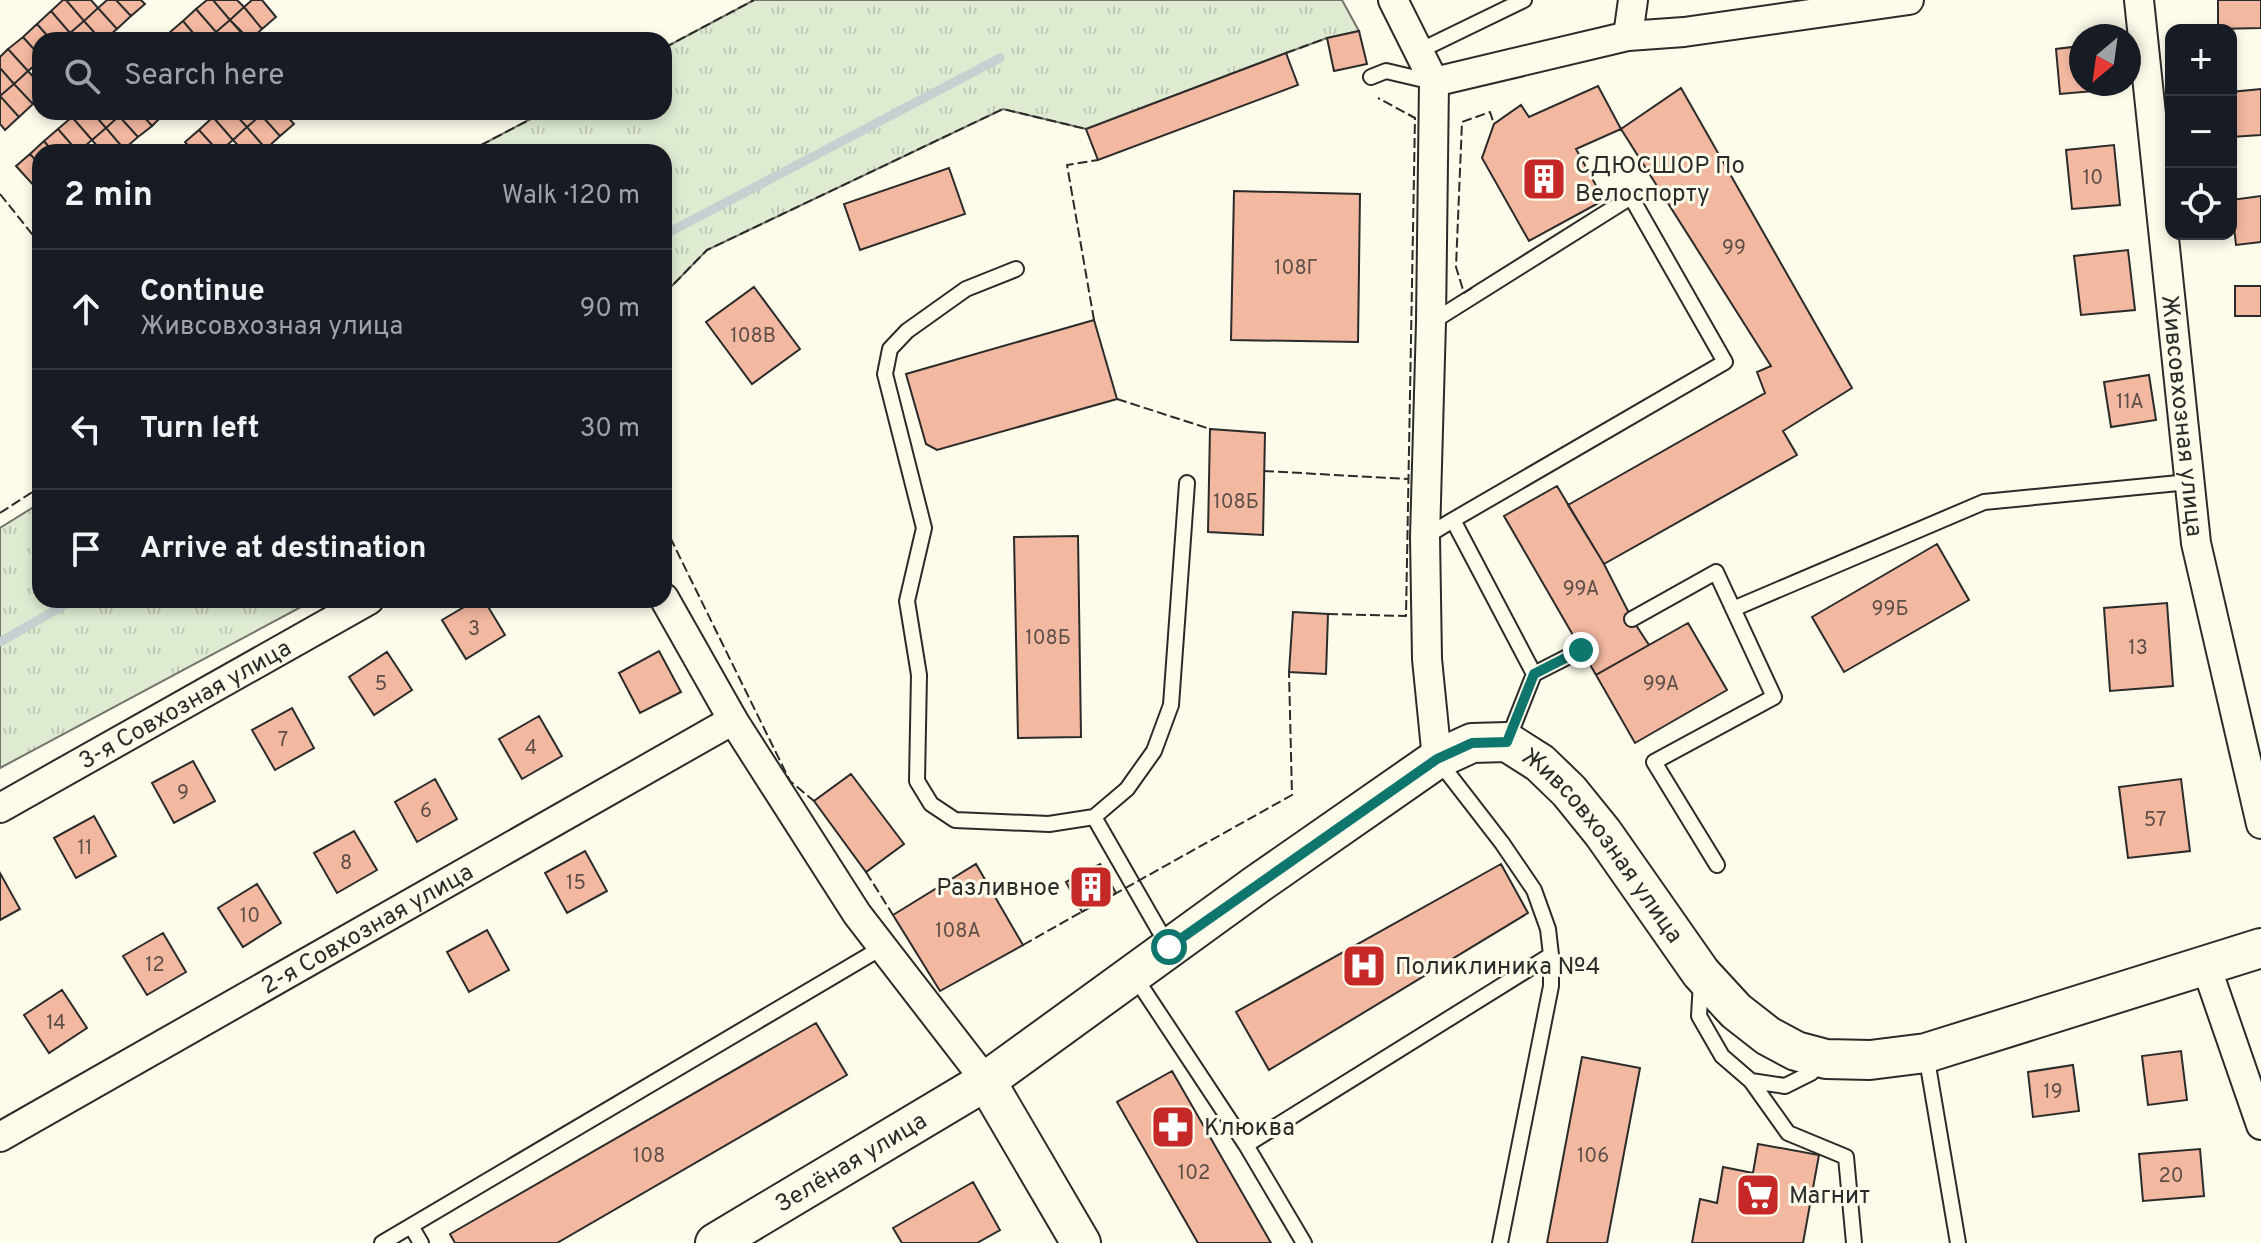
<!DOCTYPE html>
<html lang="en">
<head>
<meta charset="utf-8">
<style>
	body { margin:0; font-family:Overpass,sans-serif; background:#20242c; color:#f1f3f6 }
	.controls { position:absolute; right:24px; top:24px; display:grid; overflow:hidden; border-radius:16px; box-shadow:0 4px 12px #0003 }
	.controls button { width:72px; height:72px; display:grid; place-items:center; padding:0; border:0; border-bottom:2px solid #363941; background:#171b24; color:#f1f3f6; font:40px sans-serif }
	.compass { position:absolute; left:2069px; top:24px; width:72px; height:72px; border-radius:50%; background:#171b24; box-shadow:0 4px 12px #0003; rotate:209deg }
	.stop { position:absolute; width:24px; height:24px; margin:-18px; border:6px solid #0f766e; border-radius:50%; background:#fff }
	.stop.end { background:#0f766e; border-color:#fff; box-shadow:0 2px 8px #0008 }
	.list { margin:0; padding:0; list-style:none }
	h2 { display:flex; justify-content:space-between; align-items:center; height:104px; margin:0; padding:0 32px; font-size:34px }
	h2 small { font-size:26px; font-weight:400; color:#9ea1a6 }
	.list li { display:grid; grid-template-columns:52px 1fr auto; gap:24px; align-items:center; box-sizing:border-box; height:120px; padding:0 32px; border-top:2px solid #363941 }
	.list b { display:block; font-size:30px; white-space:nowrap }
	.list p { margin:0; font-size:26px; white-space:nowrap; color:#9ea1a6 }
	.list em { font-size:26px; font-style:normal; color:#9ea1a6 }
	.icon { flex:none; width:44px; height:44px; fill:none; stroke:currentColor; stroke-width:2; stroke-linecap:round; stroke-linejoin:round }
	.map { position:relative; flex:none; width:2261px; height:1243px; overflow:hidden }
	.search { position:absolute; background:#171b24; box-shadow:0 4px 12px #0003; left:32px; top:32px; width:640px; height:88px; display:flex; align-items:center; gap:20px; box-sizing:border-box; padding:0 28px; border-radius:24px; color:#9ea1a6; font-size:30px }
	.panel { position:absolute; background:#171b24; box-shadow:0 4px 12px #0003; left:32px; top:144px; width:640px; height:464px; border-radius:24px }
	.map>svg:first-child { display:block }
	.grass { fill:url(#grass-tufts); stroke:#74746e; stroke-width:2 }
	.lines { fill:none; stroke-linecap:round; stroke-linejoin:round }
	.stream { stroke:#c7d0d0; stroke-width:9 }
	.building { fill:#f2b8a0; stroke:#2b2b2b; stroke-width:2 }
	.lane-casing { stroke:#2b2b2b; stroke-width:18 }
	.street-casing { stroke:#2b2b2b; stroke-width:32 }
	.secondary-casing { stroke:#2b2b2b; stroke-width:42 }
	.lane { stroke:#fdfbea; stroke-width:14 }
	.street { stroke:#fdfbea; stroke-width:28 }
	.secondary { stroke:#fdfbea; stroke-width:38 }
	.fence { stroke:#2b2b2b; stroke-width:2; stroke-dasharray:10 4; stroke-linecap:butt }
	.route { stroke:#0f766e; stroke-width:10 }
	.labels { text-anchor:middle; stroke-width:6; stroke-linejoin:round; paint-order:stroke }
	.number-label { font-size:20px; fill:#5d4e48 }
	.poi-label { font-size:24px; fill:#2b2b2b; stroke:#fdfbea; text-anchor:start }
	.street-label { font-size:24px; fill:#2b2b2b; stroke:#fdfbea }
</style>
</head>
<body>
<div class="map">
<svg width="2261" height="1243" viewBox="0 0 2261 1243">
	<defs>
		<pattern id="grass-tufts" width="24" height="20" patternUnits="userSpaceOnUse" patternTransform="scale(2)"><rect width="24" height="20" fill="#deebd1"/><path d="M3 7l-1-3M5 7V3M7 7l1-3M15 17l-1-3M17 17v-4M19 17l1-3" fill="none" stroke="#bfcab4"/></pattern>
	</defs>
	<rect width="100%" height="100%" fill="#fdfbea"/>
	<path class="grass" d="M 754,0 L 1342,0 L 1359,31 L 1327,38 L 1286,53 L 1086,129 L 1003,109 L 707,250 L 664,294 L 664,152 L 468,152 L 544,112 L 664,112 L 664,48 Z
		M 40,503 L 40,600 L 314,600 L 0,768 L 0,528 Z"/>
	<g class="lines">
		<path class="stream" d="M 664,235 L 1000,58
			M 0,642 L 73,600"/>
	</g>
	<path class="building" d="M 63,0 L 66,0 L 84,21 L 70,33 L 51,11 Z
		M 66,0 L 91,0 L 98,8 L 84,21 Z
		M 107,0 L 116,0 L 131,16 L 117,29 L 98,8 Z
		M 116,0 L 141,0 L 145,4 L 131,16 Z
		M 207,0 L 213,0 L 230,20 L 216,32 L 196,9 Z
		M 213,0 L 237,0 L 244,7 L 230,20 Z
		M 252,0 L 262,0 L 276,17 L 262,29 L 244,7 Z
		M 2218,0 L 2261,0 L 2261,28 L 2218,29 Z
		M 244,7 L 262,29 L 250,40 L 230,20 Z
		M 98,8 L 117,29 L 104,40 L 101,40 L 84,21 Z
		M 196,9 L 216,32 L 206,40 L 199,40 L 183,21 Z
		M 51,11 L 70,33 L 63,40 L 51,40 L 37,24 Z
		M 230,20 L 248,40 L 223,40 L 216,32 Z
		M 84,21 L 101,40 L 76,40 L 70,33 Z
		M 183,21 L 199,40 L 175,40 L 169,33 Z
		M 37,24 L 51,40 L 40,40 L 40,56 L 23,37 Z
		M 1359,31 L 1367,64 L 1334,71 L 1327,38 Z
		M 23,37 L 40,56 L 40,61 L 28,71 L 8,49 Z
		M 2081,46 L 2081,84 L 2105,84 L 2105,90 L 2060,94 L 2056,49 Z
		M 8,49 L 28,71 L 14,84 L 0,68 L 0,57 Z
		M 1286,53 L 1298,85 L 1098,160 L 1086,129 Z
		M 0,68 L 14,84 L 0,96 Z
		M 28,71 L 40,84 L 40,98 L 33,104 L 14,84 Z
		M 14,84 L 33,104 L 19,117 L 0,96 Z
		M 1598,86 L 1621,129 L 1576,149 L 1604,200 L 1529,241 L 1482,158 L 1494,124 L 1521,105 L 1529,117 Z
		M 1681,88 L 1852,388 L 1783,431 L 1797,455 L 1604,564 L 1568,505 L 1765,393 L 1757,372 L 1771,366 L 1621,129 Z
		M 2261,89 L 2261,135 L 2231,137 L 2231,92 Z
		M 0,96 L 19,117 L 5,130 L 0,124 Z
		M 78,112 L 92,112 L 106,128 L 92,140 L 72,117 Z
		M 92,112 L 116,112 L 119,116 L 106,128 Z
		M 124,112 L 140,112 L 152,126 L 138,137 L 119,116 Z
		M 140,112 L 164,112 L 165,113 L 152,126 Z
		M 219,112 L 233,112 L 247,127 L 233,140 L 213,117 Z
		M 233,112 L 258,112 L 261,115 L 247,127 Z
		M 264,112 L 283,112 L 294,124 L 280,136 L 261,115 Z
		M 261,115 L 280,136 L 266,149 L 247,127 Z
		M 119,116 L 138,137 L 124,149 L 106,128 Z
		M 72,117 L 92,140 L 78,152 L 58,129 Z
		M 213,117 L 233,140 L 219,152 L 199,130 Z
		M 247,127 L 266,149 L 262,152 L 244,152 L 233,140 Z
		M 106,128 L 124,149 L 121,152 L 102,152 L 92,140 Z
		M 58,129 L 78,152 L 53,152 L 44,141 Z
		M 199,130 L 219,152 L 194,152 L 185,142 Z
		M 44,141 L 53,152 L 40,152 L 40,165 L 30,154 Z
		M 2114,145 L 2120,205 L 2072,209 L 2066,150 Z
		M 30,154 L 40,165 L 40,185 L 36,188 L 16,166 Z
		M 949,168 L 965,214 L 860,250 L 844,204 Z
		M 1234,191 L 1360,194 L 1358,342 L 1231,340 Z
		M 2261,196 L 2261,242 L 2236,245 L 2231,200 Z
		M 2128,250 L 2135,310 L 2081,315 L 2074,256 Z
		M 2235,286 L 2261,286 L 2261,316 L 2235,316 Z
		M 754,287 L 800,349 L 752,384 L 706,322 Z
		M 1094,320 L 1117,399 L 937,450 L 926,444 L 906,374 Z
		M 2149,375 L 2156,420 L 2111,427 L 2104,382 Z
		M 1210,429 L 1265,433 L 1263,535 L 1208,532 Z
		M 1557,486 L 1604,564 L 1632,619 L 1649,645 L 1596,675 L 1504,516 Z
		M 1078,536 L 1081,737 L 1018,738 L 1014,537 Z
		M 1937,544 L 1969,600 L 1844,672 L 1812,617 Z
		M 476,600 L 484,600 L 505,635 L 466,659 L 442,620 Z
		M 2167,603 L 2173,686 L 2110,691 L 2104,608 Z
		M 1293,612 L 1328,614 L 1326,674 L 1289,672 Z
		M 1688,623 L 1727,690 L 1635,743 L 1596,675 Z
		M 659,651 L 681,692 L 640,713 L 619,673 Z
		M 387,652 L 412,690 L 374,715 L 349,677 Z
		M 292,708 L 314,748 L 275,770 L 252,730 Z
		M 539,716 L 562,756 L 522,779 L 499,739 Z
		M 193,761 L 215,801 L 174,823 L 152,783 Z
		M 851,774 L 904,844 L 866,872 L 814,801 Z
		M 435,779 L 457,819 L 417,842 L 395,802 Z
		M 2181,779 L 2190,851 L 2128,858 L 2119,787 Z
		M 94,816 L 116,856 L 76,878 L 54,838 Z
		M 354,831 L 377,870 L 337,893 L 314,853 Z
		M 585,851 L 607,891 L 567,913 L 545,873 Z
		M 976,864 L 1023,945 L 940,991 L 893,915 Z
		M 1100,864 L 1116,893 L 1082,912 L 1066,882 Z
		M 1501,864 L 1528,913 L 1269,1070 L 1236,1012 Z
		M 0,873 L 20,909 L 0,920 Z
		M 257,884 L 281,923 L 243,947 L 218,908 Z
		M 487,930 L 509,970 L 469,992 L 447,952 Z
		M 163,933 L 186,972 L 147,995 L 123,956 Z
		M 62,990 L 87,1028 L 49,1053 L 24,1015 Z
		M 816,1023 L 847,1075 L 557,1243 L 455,1243 L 450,1234 Z
		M 2181,1051 L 2187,1100 L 2148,1105 L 2142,1056 Z
		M 1582,1057 L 1640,1068 L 1607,1243 L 1547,1243 Z
		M 2073,1065 L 2079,1111 L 2033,1117 L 2028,1072 Z
		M 1172,1071 L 1271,1243 L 1198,1243 L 1117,1102 Z
		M 1758,1144 L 1819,1155 L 1803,1243 L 1692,1243 L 1700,1199 L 1717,1203 L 1723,1167 L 1753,1173 Z
		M 2200,1149 L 2204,1196 L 2143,1201 L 2139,1154 Z
		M 973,1182 L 1000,1230 L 977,1243 L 902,1243 L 893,1228 Z"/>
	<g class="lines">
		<g class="lane-casing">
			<path id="lane" d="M 1419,51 L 1524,0
				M 1371,77 L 1386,71 L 1433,82
				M 1016,269 L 966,289 L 907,331 L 890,349 L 885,374 L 924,528 L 907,601 L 919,675 L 917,781 L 931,804 L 955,820 L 1049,824 L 1094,817 L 1168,946
				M 1432,322 L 1631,197 L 1725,362 L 1453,520
				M 1425,537 L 1453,520 L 1534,674
				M 1733,609 L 1984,502 L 2189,482
				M 1632,619 L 1716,572 L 1774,697 L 1654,762 L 1717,865
				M 1507,742 L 1534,674 L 1581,650
				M 1437,759 L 1502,843 L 1534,890 L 1548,929 L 1551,955 L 1551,986 L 1500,1243
				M 1094,817 L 1127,789 L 1154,751 L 1171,705 L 1187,483
				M 1133,974 L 1246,1145 L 1551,955
				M 1701,982 L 1699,1016 L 1722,1056 L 1751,1081 L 1788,1133 L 1846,1157 L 1854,1243
				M 1926,1054 L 1958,1243
				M 1751,1081 L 1785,1086 L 1811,1073 L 1822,1062
				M 1246,1145 L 1304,1243
				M 411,1226 L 421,1243
				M 382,1243 L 883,947"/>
		</g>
		<g class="street-casing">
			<g id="street">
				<path d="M 1393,0 L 1434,82 L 1431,322 L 1425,537 L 1427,659 L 1437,759"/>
				<path id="s1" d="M 2139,0 L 2196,543 L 2261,824"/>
				<path d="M 1628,36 L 1633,0"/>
				<path d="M 1434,82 L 1628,36 L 1684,32 L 1909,0"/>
				<path d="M 664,598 L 733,720 L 857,914 L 986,1081"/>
				<path id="s2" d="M 0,808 L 369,600"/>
				<path d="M 2206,966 L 2261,1125"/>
				<path id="s3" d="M 0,1137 L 733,720"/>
			</g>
		</g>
		<g class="secondary-casing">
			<g id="secondary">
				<path d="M 986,1081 L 1081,1243"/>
				<path id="s4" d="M 715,1243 L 986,1081 L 1256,885 L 1437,759 L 1472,743 L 1507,742 L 1540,763 L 1569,791 L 1603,833 L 1701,973 L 1736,1011 L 1768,1036 L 1796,1051 L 1826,1059 L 1870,1060 L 1926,1053 L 2261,948"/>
			</g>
		</g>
		<use href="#lane" class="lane"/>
		<use href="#street" class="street"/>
		<use href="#secondary" class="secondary"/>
		<path class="fence" d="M 664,48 L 754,0
			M 1286,53 L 1327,38
			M 468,152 L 544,112
			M 0,194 L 40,244
			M 1472,288 L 1464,293 L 1456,267 L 1462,122 L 1490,112 L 1494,124
			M 664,294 L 707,250 L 1003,109 L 1086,129
			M 1094,320 L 1067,165 L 1098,160
			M 1117,399 L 1210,429
			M 1264,471 L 1408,479
			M 0,513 L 40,487
			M 664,525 L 790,781 L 814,801
			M 1328,614 L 1406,616 L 1415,118 L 1378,98
			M 866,872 L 893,915
			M 1113,895 L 1292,795 L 1289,672
			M 1023,945 L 1085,910"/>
	</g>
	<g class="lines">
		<path class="route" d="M 1169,947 L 1437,759 L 1472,743 L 1507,742 L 1534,674 L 1581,650"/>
	</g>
	<defs>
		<g id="building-square" transform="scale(2.3)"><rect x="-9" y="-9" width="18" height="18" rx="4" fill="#c62828" stroke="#fdfbea"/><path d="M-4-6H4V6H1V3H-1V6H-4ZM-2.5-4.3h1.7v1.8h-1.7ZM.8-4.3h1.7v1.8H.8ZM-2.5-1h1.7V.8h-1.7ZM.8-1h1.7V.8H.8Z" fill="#fff"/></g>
		<g id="hospital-square" transform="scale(2.3)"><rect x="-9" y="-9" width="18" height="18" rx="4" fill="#c62828" stroke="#fdfbea"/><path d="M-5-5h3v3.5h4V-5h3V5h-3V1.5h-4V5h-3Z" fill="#fff"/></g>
		<g id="pharmacy-square" transform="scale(2.3)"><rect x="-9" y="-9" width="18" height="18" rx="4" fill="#c62828" stroke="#fdfbea"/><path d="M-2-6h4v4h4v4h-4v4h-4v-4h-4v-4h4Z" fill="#fff"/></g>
		<g id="supermarket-square" transform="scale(2.3)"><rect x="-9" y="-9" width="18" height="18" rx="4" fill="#c62828" stroke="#fdfbea"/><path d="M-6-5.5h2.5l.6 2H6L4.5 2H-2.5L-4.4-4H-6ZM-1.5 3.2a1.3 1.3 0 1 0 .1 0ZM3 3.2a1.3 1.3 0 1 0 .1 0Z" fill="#fff"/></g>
	</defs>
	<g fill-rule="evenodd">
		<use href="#building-square" x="1544" y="179"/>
		<use href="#building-square" x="1091" y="887"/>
		<use href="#hospital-square" x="1364" y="966"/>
		<use href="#pharmacy-square" x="1173" y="1127"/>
		<use href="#supermarket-square" x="1758" y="1195"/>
	</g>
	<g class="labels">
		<g class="number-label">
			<text x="2093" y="184">10</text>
			<text x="1734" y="254">99</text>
			<text x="1296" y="274">108Г</text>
			<text x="753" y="342">108В</text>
			<text x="2130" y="408">11А</text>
			<text x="1236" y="508">108Б</text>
			<text x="1581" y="595">99А</text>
			<text x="1890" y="615">99Б</text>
			<text x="474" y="635">3</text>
			<text x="1048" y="644">108Б</text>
			<text x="2138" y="654">13</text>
			<text x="381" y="690">5</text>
			<text x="1661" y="690">99А</text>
			<text x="283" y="746">7</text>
			<text x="531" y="754">4</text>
			<text x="183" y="799">9</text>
			<text x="426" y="817">6</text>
			<text x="2155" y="826">57</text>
			<text x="85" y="854">11</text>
			<text x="346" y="869">8</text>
			<text x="576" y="889">15</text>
			<text x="250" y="922">10</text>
			<text x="958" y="937">108А</text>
			<text x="155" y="971">12</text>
			<text x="56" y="1029">14</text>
			<text x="2053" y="1098">19</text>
			<text x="649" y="1162">108</text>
			<text x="1593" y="1162">106</text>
			<text x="1194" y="1179">102</text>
			<text x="2171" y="1182">20</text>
		</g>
		<g class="poi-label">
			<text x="1575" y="173">СДЮСШОР По<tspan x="1575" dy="28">Велоспорту</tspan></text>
			<text x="1060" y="895" text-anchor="end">Разливное</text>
			<text x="1395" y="974">Поликлиника №4</text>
			<text x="1204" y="1135">Клюква</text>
			<text x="1789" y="1203">Магнит</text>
		</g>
		<g class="street-label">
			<text dy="8" stroke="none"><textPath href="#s1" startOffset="418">Живсовхозная улица</textPath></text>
			<text dy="8" stroke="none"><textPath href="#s2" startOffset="212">3-я Совхозная улица</textPath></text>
			<text dy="8" stroke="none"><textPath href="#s4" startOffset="1086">Живсовхозная улица</textPath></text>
			<text dy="8" stroke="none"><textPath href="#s3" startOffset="422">2-я Совхозная улица</textPath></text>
			<text dy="8" stroke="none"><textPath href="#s4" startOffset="158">Зелёная улица</textPath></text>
		</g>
	</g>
</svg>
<div class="controls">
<button>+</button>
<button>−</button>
<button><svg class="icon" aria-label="locate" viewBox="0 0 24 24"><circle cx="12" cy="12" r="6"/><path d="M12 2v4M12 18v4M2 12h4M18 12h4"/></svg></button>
</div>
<svg class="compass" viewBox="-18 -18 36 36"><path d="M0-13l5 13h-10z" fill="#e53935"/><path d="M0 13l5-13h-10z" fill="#9ea1a6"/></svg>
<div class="stop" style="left:1169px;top:947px"></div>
<div class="stop end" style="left:1581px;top:650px"></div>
<div class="search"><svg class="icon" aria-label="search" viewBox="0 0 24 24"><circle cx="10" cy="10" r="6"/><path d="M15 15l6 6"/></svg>Search here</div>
<section class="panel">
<h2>2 min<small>Walk · 120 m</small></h2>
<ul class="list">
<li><svg class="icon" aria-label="ahead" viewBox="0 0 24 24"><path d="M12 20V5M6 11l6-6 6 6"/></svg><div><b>Continue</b><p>Живсовхозная улица</p></div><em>90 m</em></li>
<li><svg class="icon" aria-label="left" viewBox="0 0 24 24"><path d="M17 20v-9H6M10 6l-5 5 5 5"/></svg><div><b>Turn left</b></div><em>30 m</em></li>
<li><svg class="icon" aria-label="arrive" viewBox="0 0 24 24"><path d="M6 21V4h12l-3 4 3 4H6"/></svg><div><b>Arrive at destination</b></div></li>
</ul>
</section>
</div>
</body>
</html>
